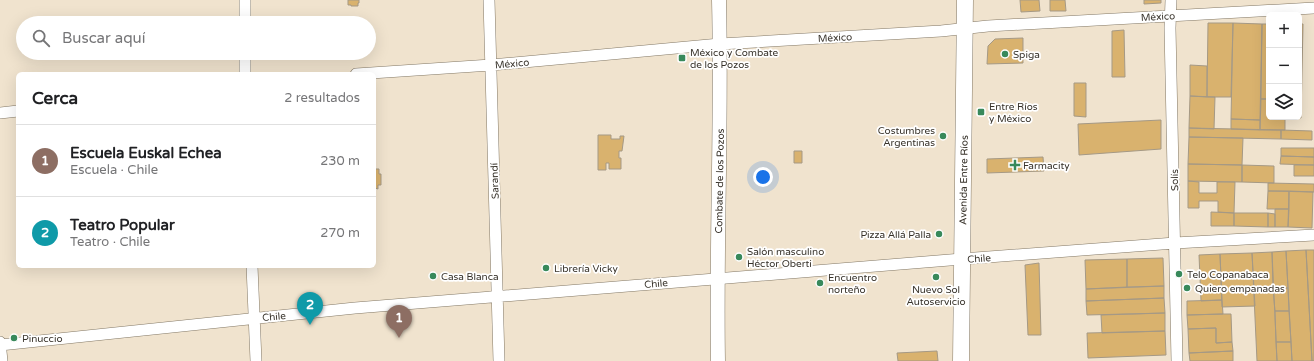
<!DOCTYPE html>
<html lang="es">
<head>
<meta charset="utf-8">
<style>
	body { margin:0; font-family:"Varela Round",sans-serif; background:#f2f2f2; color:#202124 }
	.controls { position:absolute; right:12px; top:12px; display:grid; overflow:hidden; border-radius:6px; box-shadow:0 4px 16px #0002 }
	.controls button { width:36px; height:36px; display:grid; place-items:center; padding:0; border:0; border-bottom:1px solid #e0e0e0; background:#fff; color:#202124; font:20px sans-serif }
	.you { position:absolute; left:763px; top:177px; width:14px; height:14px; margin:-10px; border:3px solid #fff; border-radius:50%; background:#1a73e8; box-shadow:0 0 0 6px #1a73e833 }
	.badge { display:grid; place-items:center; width:26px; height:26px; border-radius:50%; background:#38895b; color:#fff; font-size:13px; font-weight:700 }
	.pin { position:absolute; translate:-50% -33px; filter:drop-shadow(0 1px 2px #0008) }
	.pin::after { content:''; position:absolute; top:21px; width:14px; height:12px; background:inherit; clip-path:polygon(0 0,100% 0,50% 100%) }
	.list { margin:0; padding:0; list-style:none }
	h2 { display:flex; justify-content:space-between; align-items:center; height:52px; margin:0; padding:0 16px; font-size:17px }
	h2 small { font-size:13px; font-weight:400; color:#757577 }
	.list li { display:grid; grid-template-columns:26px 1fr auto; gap:12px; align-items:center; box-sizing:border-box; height:72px; padding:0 16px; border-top:1px solid #e0e0e0 }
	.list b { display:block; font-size:15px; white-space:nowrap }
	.list p { margin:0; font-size:13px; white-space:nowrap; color:#757577 }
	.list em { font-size:13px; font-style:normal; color:#757577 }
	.icon { flex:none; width:22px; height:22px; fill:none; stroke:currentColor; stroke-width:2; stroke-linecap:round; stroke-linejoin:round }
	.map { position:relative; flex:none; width:1314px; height:361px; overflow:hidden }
	.search { position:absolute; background:#fff; box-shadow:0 4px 16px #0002; left:16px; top:16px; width:360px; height:44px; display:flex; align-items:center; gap:10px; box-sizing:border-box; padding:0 14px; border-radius:22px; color:#757577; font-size:15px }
	.panel { position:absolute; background:#fff; box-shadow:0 4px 16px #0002; left:16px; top:72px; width:360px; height:196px; border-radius:6px }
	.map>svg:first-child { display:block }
	.building { fill:#d9b26e; stroke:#a59985 }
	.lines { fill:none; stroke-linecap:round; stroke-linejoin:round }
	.minor-casing { stroke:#837865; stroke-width:12 }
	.tertiary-casing { stroke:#837865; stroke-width:15 }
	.secondary-casing { stroke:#837865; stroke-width:17 }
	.minor { stroke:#fff; stroke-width:11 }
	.tertiary { stroke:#fff; stroke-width:14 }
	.secondary { stroke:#fff; stroke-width:16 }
	.poi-dot { fill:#38895b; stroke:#fff; stroke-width:1.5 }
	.labels { text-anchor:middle; stroke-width:3.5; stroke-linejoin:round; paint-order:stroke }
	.street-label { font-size:10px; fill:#37322a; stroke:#fff }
	.poi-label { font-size:10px; fill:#37322a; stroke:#fff; text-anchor:start }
</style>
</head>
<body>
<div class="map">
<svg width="1314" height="361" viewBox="0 0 1314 361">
	<rect width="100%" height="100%" fill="#f0e3ce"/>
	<path class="building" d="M 348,0 L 359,0 L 359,3 L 358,3 L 358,6 L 351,6 L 351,5 L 348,5 Z
		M 1020,0 L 1039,0 L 1040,11 L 1021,12 Z
		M 1050,0 L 1065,0 L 1066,11 L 1050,11 Z
		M 1144,0 L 1161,0 L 1161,3 L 1144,4 Z
		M 1208,23 L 1233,23 L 1231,97 L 1207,97 Z
		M 1233,23 L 1262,24 L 1260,120 L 1231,119 Z
		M 1262,24 L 1269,24 L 1269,99 L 1261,99 Z
		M 1299,24 L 1303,24 L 1301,118 L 1285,117 L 1299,117 Z
		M 1124,30 L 1125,77 L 1112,77 L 1112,31 Z
		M 1023,38 L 1023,63 L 987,64 L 988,46 L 995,39 Z
		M 1190,65 L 1207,66 L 1207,97 L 1190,96 Z
		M 1074,83 L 1086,83 L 1086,117 L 1074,116 Z
		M 1190,96 L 1215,97 L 1214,129 L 1189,128 Z
		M 1261,99 L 1269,99 L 1269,117 L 1285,117 L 1285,130 L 1260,130 Z
		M 1231,119 L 1260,120 L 1260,130 L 1231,129 Z
		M 1161,120 L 1161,149 L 1079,155 L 1078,124 Z
		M 1189,128 L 1281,130 L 1281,139 L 1189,137 Z
		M 1281,130 L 1312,131 L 1312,140 L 1281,139 Z
		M 598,135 L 611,135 L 611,139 L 620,139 L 620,136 L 624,136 L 622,151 L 619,151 L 619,158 L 621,158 L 621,169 L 609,169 L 609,163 L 606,163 L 606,170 L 598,170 Z
		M 1189,137 L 1243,138 L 1242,165 L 1188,164 Z
		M 1281,148 L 1314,148 L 1314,157 L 1281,156 Z
		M 794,151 L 802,151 L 802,163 L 794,163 Z
		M 1281,156 L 1314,157 L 1314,165 L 1280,164 Z
		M 1043,157 L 1044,171 L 987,173 L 987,159 Z
		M 1188,164 L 1242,165 L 1242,182 L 1188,181 Z
		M 1242,165 L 1274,166 L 1274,183 L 1242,182 Z
		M 1294,165 L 1314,165 L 1314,176 L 1294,176 Z
		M 376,169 L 379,169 L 379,174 L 381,174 L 381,185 L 378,185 L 378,189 L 375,188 L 374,194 L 374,171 Z
		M 1188,181 L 1199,182 L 1199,193 L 1217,193 L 1217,182 L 1235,182 L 1234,213 L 1218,212 L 1218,201 L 1199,201 L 1199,208 L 1188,208 Z
		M 1268,183 L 1314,184 L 1314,192 L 1268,191 Z
		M 1268,191 L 1289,191 L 1289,209 L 1267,209 Z
		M 1289,191 L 1313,192 L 1312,228 L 1288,227 Z
		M 1275,209 L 1289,209 L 1288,227 L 1275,227 Z
		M 1211,212 L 1234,213 L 1234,226 L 1211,226 Z
		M 1234,213 L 1268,213 L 1268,227 L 1234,226 Z
		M 1268,213 L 1275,214 L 1275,227 L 1268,227 Z
		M 1306,250 L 1312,361 L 1292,361 L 1286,251 Z
		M 1306,250 L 1314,250 L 1314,361 L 1312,361 Z
		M 1286,251 L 1288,288 L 1273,289 L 1272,252 Z
		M 1272,252 L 1277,361 L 1257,361 L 1252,253 Z
		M 1252,253 L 1255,306 L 1222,307 L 1220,254 Z
		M 1220,254 L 1222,300 L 1201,301 L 1199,255 Z
		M 1163,258 L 1164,286 L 1127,287 L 1127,259 Z
		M 1127,259 L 1127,287 L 1086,289 L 1085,260 Z
		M 1039,263 L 1041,335 L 1028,335 L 1025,265 Z
		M 1164,286 L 1164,298 L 1086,301 L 1086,289 Z
		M 1288,288 L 1289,311 L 1275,311 L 1273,289 Z
		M 1164,298 L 1165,313 L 1087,315 L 1086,301 Z
		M 1222,300 L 1223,314 L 1187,315 L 1187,301 Z
		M 1275,311 L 1289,311 L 1291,342 L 1276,342 Z
		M 1165,313 L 1165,331 L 1102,333 L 1101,315 Z
		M 1223,314 L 1231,314 L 1232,342 L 1216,343 L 1216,328 L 1188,329 L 1187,315 Z
		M 1216,328 L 1216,343 L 1232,342 L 1233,351 L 1189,353 L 1188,329 Z
		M 1165,331 L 1166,355 L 1088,358 L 1087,333 Z
		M 1276,342 L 1291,342 L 1292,361 L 1277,361 Z
		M 937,351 L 938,361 L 898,361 L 897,353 Z
		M 1233,351 L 1233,361 L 1190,361 L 1189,353 Z"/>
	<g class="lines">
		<g class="minor-casing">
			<path id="minor" d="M 245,0 L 245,23
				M 489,0 L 499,361
				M 1171,0 L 1170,28 L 1177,361
				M 245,53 L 245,74
				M 356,74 L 491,65 L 720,44 L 941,31 L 988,26 L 1314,8
				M 0,113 L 18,111
				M 252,266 L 256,361
				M 0,342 L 2,361
				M 0,345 L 355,308 L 962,259 L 1175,243 L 1314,235"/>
		</g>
		<g class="tertiary-casing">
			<path id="tertiary" d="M 718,361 C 716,241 722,120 719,0"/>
		</g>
		<g class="secondary-casing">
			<path id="secondary" d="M 961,361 L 965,0"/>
		</g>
		<use href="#minor" class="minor"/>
		<use href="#tertiary" class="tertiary"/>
		<use href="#secondary" class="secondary"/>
	</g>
	<g class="poi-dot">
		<circle cx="1005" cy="54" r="4"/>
		<rect x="678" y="54" width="8" height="8" rx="2"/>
		<rect x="977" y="108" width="8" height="8" rx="2"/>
		<circle cx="943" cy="136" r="4"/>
		<path d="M1013 159h4v4h4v4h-4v4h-4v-4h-4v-4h4z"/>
		<circle cx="939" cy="234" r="4"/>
		<circle cx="739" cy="257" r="4"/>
		<circle cx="546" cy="268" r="4"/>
		<circle cx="1179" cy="274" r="4"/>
		<circle cx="433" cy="276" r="4"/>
		<circle cx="936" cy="277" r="4"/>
		<circle cx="820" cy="283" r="4"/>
		<circle cx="1187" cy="288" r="4"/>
		<circle cx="14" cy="338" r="4"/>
	</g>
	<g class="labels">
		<g class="street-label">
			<text transform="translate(1158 16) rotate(-3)" y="4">México</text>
			<text transform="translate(835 37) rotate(-3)" y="4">México</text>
			<text transform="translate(512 63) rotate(-5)" y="4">México</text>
			<text transform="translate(963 180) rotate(-89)" y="4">Avenida Entre Ríos</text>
			<text transform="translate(1174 180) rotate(-91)" y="4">Solís</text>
			<text transform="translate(494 181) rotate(-92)" y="4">Sarandí</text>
			<text transform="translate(719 181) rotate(-89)" y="4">Combate de los Pozos</text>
			<text transform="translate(979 258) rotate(-4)" y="4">Chile</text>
			<text transform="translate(656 283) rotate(-5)" y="4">Chile</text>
			<text transform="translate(274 316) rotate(-5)" y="4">Chile</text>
		</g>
		<g class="poi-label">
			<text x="690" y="56">México y Combate<tspan x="690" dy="12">de los Pozos</tspan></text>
			<text x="1013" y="58">Spiga</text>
			<text x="989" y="110">Entre Ríos<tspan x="989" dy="12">y México</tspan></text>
			<text x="935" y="134" text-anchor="end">Costumbres<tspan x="935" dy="12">Argentinas</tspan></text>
			<text x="1023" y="169">Farmacity</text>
			<text x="931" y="238" text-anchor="end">Pizza Allá Palla</text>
			<text x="747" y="255">Salón masculino<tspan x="747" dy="12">Héctor Oberti</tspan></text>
			<text x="554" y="272">Librería Vicky</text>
			<text x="1187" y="278">Telo Copanabaca</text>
			<text x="441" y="280">Casa Blanca</text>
			<text x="828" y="281">Encuentro<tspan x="828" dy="12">norteño</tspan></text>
			<text x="1195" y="292">Quiero empanadas</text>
			<text x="936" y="293" text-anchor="middle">Nuevo Sol<tspan x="936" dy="12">Autoservicio</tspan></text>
			<text x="22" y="342">Pinuccio</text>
		</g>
	</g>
</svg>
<div class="controls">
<button>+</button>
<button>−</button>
<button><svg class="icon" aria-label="layers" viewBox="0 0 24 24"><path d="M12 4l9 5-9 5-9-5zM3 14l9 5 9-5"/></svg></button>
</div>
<div class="you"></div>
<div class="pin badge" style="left:399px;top:338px;background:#8d6e63">1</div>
<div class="pin badge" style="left:310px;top:325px;background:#0f9aa8">2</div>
<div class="search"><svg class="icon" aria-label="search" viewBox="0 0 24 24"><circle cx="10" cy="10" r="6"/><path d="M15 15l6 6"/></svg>Buscar aquí</div>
<section class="panel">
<h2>Cerca<small>2 resultados</small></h2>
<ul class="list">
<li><span class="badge" style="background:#8d6e63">1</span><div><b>Escuela Euskal Echea</b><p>Escuela · Chile</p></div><em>230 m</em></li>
<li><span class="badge" style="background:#0f9aa8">2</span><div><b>Teatro Popular</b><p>Teatro · Chile</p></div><em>270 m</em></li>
</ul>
</section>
</div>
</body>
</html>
